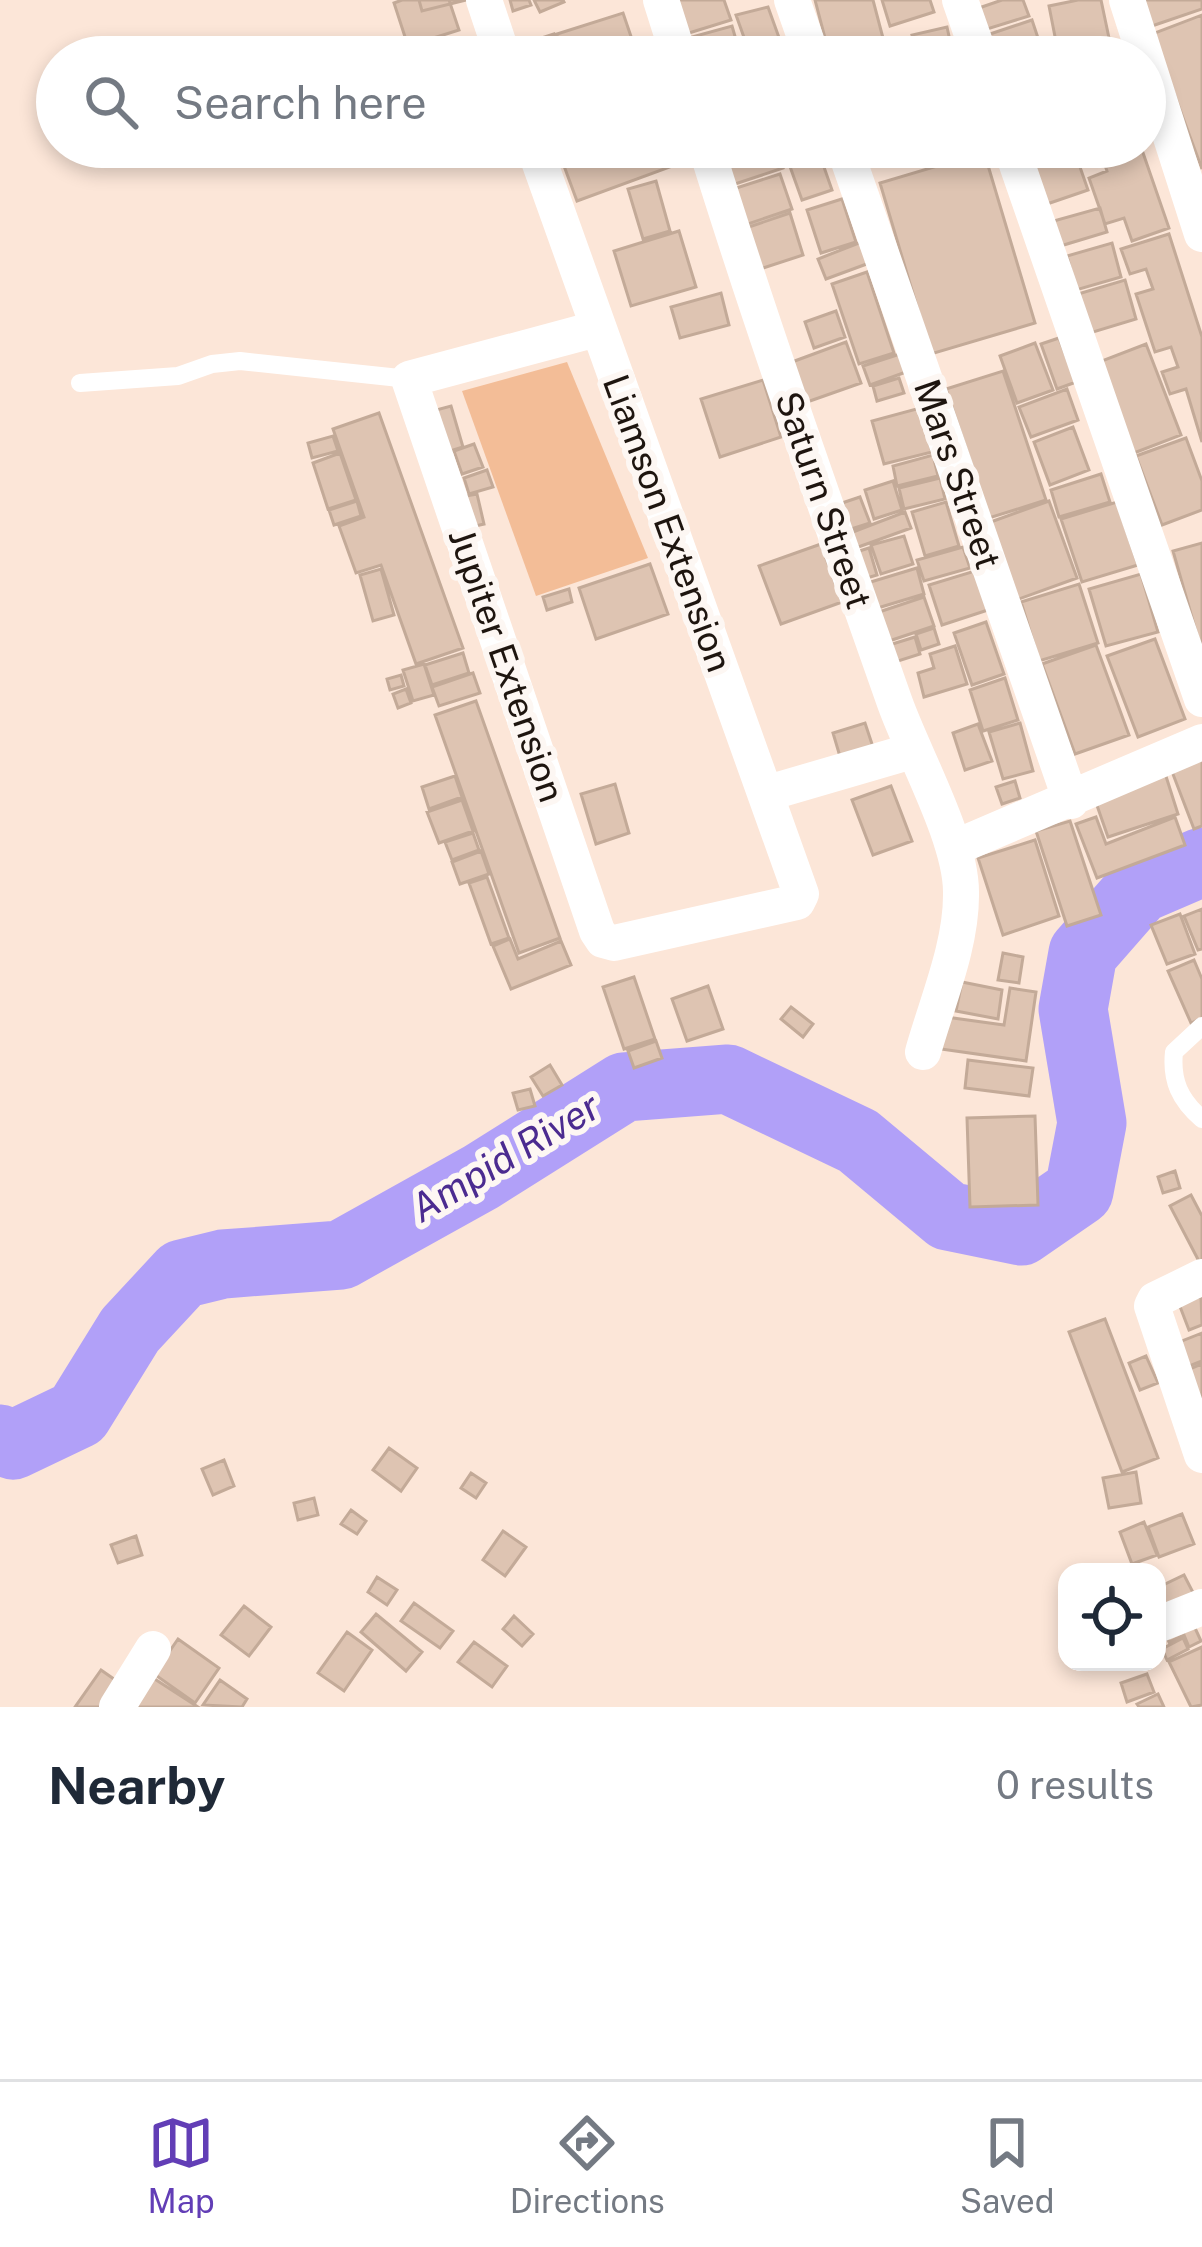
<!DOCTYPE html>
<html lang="en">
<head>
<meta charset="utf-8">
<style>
	body { margin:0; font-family:"Public Sans",sans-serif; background:#f2f2f3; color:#1f2937 }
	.controls { position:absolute; right:36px; bottom:36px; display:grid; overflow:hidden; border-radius:24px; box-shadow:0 6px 18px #0003 }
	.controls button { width:108px; height:108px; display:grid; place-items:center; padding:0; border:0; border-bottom:3px solid #e0e1e3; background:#fff; color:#1f2937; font:60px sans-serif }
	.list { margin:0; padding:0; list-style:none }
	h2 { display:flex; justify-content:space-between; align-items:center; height:156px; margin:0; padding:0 48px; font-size:51px }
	h2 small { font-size:39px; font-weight:400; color:#747a83 }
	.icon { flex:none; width:66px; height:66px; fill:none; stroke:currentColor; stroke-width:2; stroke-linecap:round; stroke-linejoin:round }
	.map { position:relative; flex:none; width:1202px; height:1707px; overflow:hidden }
	.search { position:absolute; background:#fff; box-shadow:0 6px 18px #0003; left:36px; right:36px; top:36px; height:132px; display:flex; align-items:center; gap:30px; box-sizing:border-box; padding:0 42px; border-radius:66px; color:#747a83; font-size:45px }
	.sheet { height:372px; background:#fff }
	nav { display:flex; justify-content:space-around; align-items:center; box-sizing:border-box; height:168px; border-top:3px solid #e0e1e3; background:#fff; font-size:33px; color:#747a83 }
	nav a { display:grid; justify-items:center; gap:6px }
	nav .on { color:#623eb6 }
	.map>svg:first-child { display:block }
	.green { fill:#f3bd97 }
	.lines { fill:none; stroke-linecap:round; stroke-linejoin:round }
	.river { stroke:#b1a0f8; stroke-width:69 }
	.building { fill:#dec4b2; stroke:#c3aa98; stroke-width:3 }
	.service { stroke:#fff; stroke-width:18 }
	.minor { stroke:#fff; stroke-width:36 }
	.labels { text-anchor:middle; stroke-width:12; stroke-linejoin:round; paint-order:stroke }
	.street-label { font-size:36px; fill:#1e150f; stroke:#fdf7f3 }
	.water-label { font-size:39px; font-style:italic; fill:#4b2b90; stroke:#fdf7f3 }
</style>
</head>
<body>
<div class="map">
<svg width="1202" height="1707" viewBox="0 0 1202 1707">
	<rect width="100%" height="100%" fill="#fce6d8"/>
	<path class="green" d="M 567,362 L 648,558 L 536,596 L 462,391 Z"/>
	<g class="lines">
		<path class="river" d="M 0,1439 L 13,1445 L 78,1414 L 130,1330 L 182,1274 L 223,1264 L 341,1255 L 481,1177 L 624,1087 L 728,1079 L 858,1141 L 948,1216 L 1021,1231 L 1079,1191 L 1092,1123 L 1073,1009 L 1083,953 L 1139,889 L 1202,862"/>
	</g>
	<path class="building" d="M 402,0 L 449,0 L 459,30 L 408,46 L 394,3 Z
		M 419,0 L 466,0 L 422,11 Z
		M 510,0 L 529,0 L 531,5 L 513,11 Z
		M 534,0 L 563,0 L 564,2 L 540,12 Z
		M 670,0 L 724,0 L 731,20 L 676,37 Z
		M 815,0 L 873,0 L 888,57 L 830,57 Z
		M 882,0 L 930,0 L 934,12 L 890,26 Z
		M 1002,0 L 1023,0 L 1029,16 L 984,30 L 976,9 Z
		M 1078,0 L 1101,0 L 1113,57 L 1059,57 L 1049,6 Z
		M 1137,0 L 1202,0 L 1202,9 L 1146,28 Z
		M 768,7 L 786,57 L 751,57 L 736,15 Z
		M 623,13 L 638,57 L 565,57 L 557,34 Z
		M 1202,15 L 1202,169 L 1152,34 Z
		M 1032,20 L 1039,41 L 994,56 L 987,35 Z
		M 732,26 L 741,57 L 686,57 L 681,40 Z
		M 947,27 L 952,50 L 918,57 L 912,35 Z
		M 554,34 L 561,57 L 524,57 L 520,45 Z
		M 1043,45 L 1047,57 L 1008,57 Z
		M 557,147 L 671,147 L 678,164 L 577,201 Z
		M 720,147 L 776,147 L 783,168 L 732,185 Z
		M 783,147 L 817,147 L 832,190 L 802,200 Z
		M 862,147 L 917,147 L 869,165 Z
		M 1028,147 L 1073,147 L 1088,190 L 1047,204 Z
		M 1099,147 L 1141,147 L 1169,228 L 1132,241 L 1124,218 L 1105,224 L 1089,178 L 1107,171 Z
		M 984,152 L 1035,323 L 931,354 L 880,183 Z
		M 780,174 L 792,209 L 739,227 L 727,191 Z
		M 656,181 L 670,231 L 643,239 L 628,189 Z
		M 842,199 L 856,242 L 821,253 L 807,210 Z
		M 1100,208 L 1107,232 L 1057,247 L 1050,222 Z
		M 790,213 L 803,255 L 751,272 L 737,231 Z
		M 679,231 L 696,287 L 631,306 L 614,251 Z
		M 1169,234 L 1202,337 L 1202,442 L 1186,389 L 1170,394 L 1162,372 L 1178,367 L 1171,347 L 1155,352 L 1136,294 L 1153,289 L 1146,269 L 1130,274 L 1121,249 Z
		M 864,241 L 872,262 L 826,279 L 818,259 Z
		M 1112,243 L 1121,277 L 1076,290 L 1067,256 Z
		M 867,272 L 894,353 L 859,364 L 832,284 Z
		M 1125,280 L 1136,319 L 1090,333 L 1078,294 Z
		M 721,293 L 729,325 L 680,338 L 671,307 Z
		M 836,311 L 845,337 L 814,348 L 805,322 Z
		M 1059,338 L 1076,382 L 1057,389 L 1041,344 Z
		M 846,342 L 861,383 L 807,402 L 792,362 Z
		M 1035,343 L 1053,390 L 1017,403 L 1000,356 Z
		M 1146,344 L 1181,435 L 1134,453 L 1099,362 Z
		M 900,354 L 906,372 L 870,385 L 863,366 Z
		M 1003,371 L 1046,500 L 989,518 L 946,389 Z
		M 899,378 L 904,393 L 877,401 L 873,386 Z
		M 763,380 L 781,437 L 720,457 L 701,399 Z
		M 1067,389 L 1078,420 L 1031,437 L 1019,407 Z
		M 451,406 L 463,447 L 437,455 L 425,413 Z
		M 920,408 L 932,452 L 884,464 L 872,421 Z
		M 379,413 L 463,648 L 416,664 L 381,565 L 356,573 L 339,526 L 364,517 L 333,429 Z
		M 1073,427 L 1089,470 L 1050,485 L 1034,442 Z
		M 333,436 L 338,451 L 312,458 L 308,443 Z
		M 1186,438 L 1202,481 L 1202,510 L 1162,525 L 1136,456 Z
		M 474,444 L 483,467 L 462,474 L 454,451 Z
		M 340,453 L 356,500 L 328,509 L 313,463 Z
		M 933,455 L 938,476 L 897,486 L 893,466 Z
		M 487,470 L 493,487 L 469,494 L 464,478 Z
		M 1101,474 L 1110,502 L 1059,517 L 1051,490 Z
		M 940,478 L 945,499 L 904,509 L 899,488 Z
		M 893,481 L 902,510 L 874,519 L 865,490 Z
		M 477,494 L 484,524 L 462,529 L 455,498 Z
		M 860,497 L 870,523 L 845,531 L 836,505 Z
		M 357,501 L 361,516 L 334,525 L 329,510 Z
		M 1049,501 L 1077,578 L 1016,600 L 988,523 Z
		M 946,502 L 959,546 L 925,556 L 912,512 Z
		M 1117,502 L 1138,565 L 1082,582 L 1061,519 Z
		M 905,512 L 911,528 L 850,550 L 845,535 Z
		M 904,536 L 913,564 L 881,574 L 871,545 Z
		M 1202,543 L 1202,648 L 1201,649 L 1173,551 Z
		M 821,544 L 842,602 L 781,624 L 759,566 Z
		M 963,547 L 970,568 L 924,581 L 917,560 Z
		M 869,548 L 877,575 L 860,580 L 853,553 Z
		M 650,564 L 668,614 L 596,639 L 579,588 Z
		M 917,568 L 924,594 L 871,610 L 864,584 Z
		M 381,569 L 394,615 L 373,621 L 360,575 Z
		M 978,570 L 991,609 L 942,625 L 929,585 Z
		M 1141,574 L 1158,632 L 1106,646 L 1089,589 Z
		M 1079,584 L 1098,643 L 1039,661 L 1021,602 Z
		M 569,589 L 572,602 L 547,610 L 543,597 Z
		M 924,597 L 934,626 L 883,643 L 873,614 Z
		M 986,622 L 1004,674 L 972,685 L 954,633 Z
		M 934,628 L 939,644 L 921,650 L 916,634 Z
		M 915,637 L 920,654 L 892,663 L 886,646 Z
		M 1155,639 L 1185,719 L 1138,737 L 1107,656 Z
		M 1096,645 L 1129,735 L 1075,754 L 1042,664 Z
		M 955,646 L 967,684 L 924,697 L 918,673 L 934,668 L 930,654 Z
		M 463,653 L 469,673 L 432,685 L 425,665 Z
		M 424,664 L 434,695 L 413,701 L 403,670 Z
		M 473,673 L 480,693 L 439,706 L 432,687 Z
		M 401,675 L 404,686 L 390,690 L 387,679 Z
		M 1005,678 L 1018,720 L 983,731 L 970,690 Z
		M 406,689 L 411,703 L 398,708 L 393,694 Z
		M 476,701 L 560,938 L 519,953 L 435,715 Z
		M 865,723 L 874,750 L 841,760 L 833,733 Z
		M 1020,723 L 1033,771 L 1003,779 L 989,732 Z
		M 978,724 L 992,761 L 965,770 L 953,733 Z
		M 1202,758 L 1202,826 L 1194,829 L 1171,769 Z
		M 1164,770 L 1178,814 L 1108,837 L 1093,794 Z
		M 455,776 L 462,797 L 429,809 L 422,787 Z
		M 1015,781 L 1020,798 L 1002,804 L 996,787 Z
		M 615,784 L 629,833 L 596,844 L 581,794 Z
		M 891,786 L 912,841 L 873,855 L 852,800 Z
		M 462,800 L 473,831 L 439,843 L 427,812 Z
		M 1096,817 L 1106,844 L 1175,817 L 1185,845 L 1097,878 L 1076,824 Z
		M 1070,821 L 1101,915 L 1067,926 L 1036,831 Z
		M 473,833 L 479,850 L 452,860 L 445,842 Z
		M 1035,840 L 1059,916 L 1003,935 L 978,858 Z
		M 481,851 L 489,874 L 460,884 L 452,862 Z
		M 487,877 L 509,938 L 491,944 L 469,883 Z
		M 1202,909 L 1202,949 L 1198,950 L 1184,916 Z
		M 1180,914 L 1195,954 L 1167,964 L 1151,925 Z
		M 510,939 L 518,959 L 561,941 L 571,965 L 511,989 L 493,946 Z
		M 1003,953 L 1023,957 L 1019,983 L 998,980 Z
		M 1194,960 L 1202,979 L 1202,1018 L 1191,1023 L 1168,971 Z
		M 634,977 L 655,1039 L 624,1049 L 603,987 Z
		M 962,982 L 1002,990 L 998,1019 L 956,1011 Z
		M 708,986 L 723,1029 L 687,1041 L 672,999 Z
		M 1010,988 L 1036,992 L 1026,1061 L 941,1049 L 946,1017 L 1004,1025 Z
		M 791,1007 L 813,1024 L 803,1037 L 781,1019 Z
		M 656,1041 L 662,1058 L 634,1068 L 628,1051 Z
		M 968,1060 L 1033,1068 L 1029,1096 L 965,1088 Z
		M 550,1065 L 562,1085 L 543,1096 L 531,1077 Z
		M 530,1089 L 535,1106 L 518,1110 L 513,1093 Z
		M 1035,1116 L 1038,1205 L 970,1207 L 967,1118 Z
		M 1175,1171 L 1180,1188 L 1163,1193 L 1158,1177 Z
		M 1191,1195 L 1202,1216 L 1202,1267 L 1170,1206 Z
		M 1201,1296 L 1202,1325 L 1189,1330 L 1179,1304 Z
		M 1105,1319 L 1158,1458 L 1122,1472 L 1069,1332 Z
		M 1202,1333 L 1202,1361 L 1179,1370 L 1169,1346 Z
		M 1146,1356 L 1158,1383 L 1140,1390 L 1129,1363 Z
		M 1202,1364 L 1202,1427 L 1180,1373 Z
		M 389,1448 L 417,1468 L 401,1491 L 373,1470 Z
		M 224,1460 L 234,1486 L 213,1495 L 202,1469 Z
		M 1136,1472 L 1141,1503 L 1109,1508 L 1103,1478 Z
		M 471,1473 L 486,1483 L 476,1498 L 461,1488 Z
		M 314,1498 L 318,1515 L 298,1520 L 294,1503 Z
		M 351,1510 L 366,1521 L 357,1534 L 341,1524 Z
		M 1182,1514 L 1194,1544 L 1159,1557 L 1148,1527 Z
		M 1144,1522 L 1157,1555 L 1132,1564 L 1120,1532 Z
		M 503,1531 L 526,1547 L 505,1576 L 483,1560 Z
		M 136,1536 L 142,1555 L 118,1563 L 111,1545 Z
		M 1184,1575 L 1199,1604 L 1172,1618 L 1157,1588 Z
		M 377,1577 L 397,1590 L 387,1605 L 368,1592 Z
		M 414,1603 L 453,1631 L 440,1648 L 401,1621 Z
		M 244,1606 L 271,1627 L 249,1656 L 221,1635 Z
		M 376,1614 L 422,1652 L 406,1671 L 361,1632 Z
		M 1189,1615 L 1201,1641 L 1189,1647 L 1184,1635 L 1169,1642 L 1162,1627 Z
		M 514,1616 L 533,1634 L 522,1646 L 503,1629 Z
		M 347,1632 L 372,1650 L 344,1691 L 318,1673 Z
		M 1183,1638 L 1188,1649 L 1167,1660 L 1162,1649 Z
		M 178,1639 L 219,1668 L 195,1703 L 154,1674 Z
		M 474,1642 L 507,1666 L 492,1687 L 458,1662 Z
		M 1202,1647 L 1202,1705 L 1191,1707 L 1169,1662 Z
		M 101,1670 L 121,1684 L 106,1707 L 75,1707 Z
		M 1147,1674 L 1154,1692 L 1127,1702 L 1121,1683 Z
		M 150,1676 L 198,1707 L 128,1707 Z
		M 220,1680 L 247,1699 L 242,1707 L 203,1705 Z
		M 1158,1694 L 1164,1707 L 1139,1707 L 1137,1704 Z"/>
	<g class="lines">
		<path class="service" d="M 80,383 L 178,376 L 212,364 L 240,361 L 409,379
			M 1202,1026 L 1174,1052 C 1171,1081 1180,1100 1202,1119"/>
		<path class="minor" d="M 484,0 L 503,57
			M 661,0 L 679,57
			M 792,0 L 812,57
			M 960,0 L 980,57
			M 1127,0 L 1202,234
			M 534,147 L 801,894 L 797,902 L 614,943 L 603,940 L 597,931 L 409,379 L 596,329
			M 706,147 C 764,334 830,518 895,703 C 914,756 961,839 961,892 C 962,945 937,1002 923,1052
			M 844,147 L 1071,801
			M 1011,147 L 1202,699
			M 768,793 L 912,751
			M 954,848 L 1202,742
			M 1202,1277 L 1155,1300 L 1152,1306 L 1202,1455
			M 1157,1625 L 1202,1607
			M 117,1707 L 153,1649"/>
	</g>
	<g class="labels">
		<g class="street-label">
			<text transform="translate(958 474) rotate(71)" y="13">Mars Street</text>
			<text transform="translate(824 500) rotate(71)" y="13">Saturn Street</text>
			<text transform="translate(668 523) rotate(70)" y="13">Liamson Extension</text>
			<text transform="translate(507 665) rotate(71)" y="13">Jupiter Extension</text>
		</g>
		<g class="water-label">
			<text transform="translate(505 1157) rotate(-31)" y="14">Ampid River</text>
		</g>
	</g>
</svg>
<div class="controls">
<button><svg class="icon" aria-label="locate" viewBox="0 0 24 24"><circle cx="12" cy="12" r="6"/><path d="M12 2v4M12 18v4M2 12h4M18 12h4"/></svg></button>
</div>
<div class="search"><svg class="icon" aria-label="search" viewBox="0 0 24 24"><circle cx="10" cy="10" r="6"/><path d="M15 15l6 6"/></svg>Search here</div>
</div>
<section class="sheet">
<h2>Nearby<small>0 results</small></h2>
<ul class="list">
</ul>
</section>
<nav>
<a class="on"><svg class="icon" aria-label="map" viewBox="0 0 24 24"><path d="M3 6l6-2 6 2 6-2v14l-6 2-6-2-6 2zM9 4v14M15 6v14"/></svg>Map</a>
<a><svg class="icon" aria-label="directions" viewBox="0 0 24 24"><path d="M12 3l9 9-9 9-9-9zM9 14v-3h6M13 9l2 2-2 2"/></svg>Directions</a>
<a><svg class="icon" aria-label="saved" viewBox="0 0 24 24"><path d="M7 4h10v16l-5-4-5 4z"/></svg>Saved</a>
</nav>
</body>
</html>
